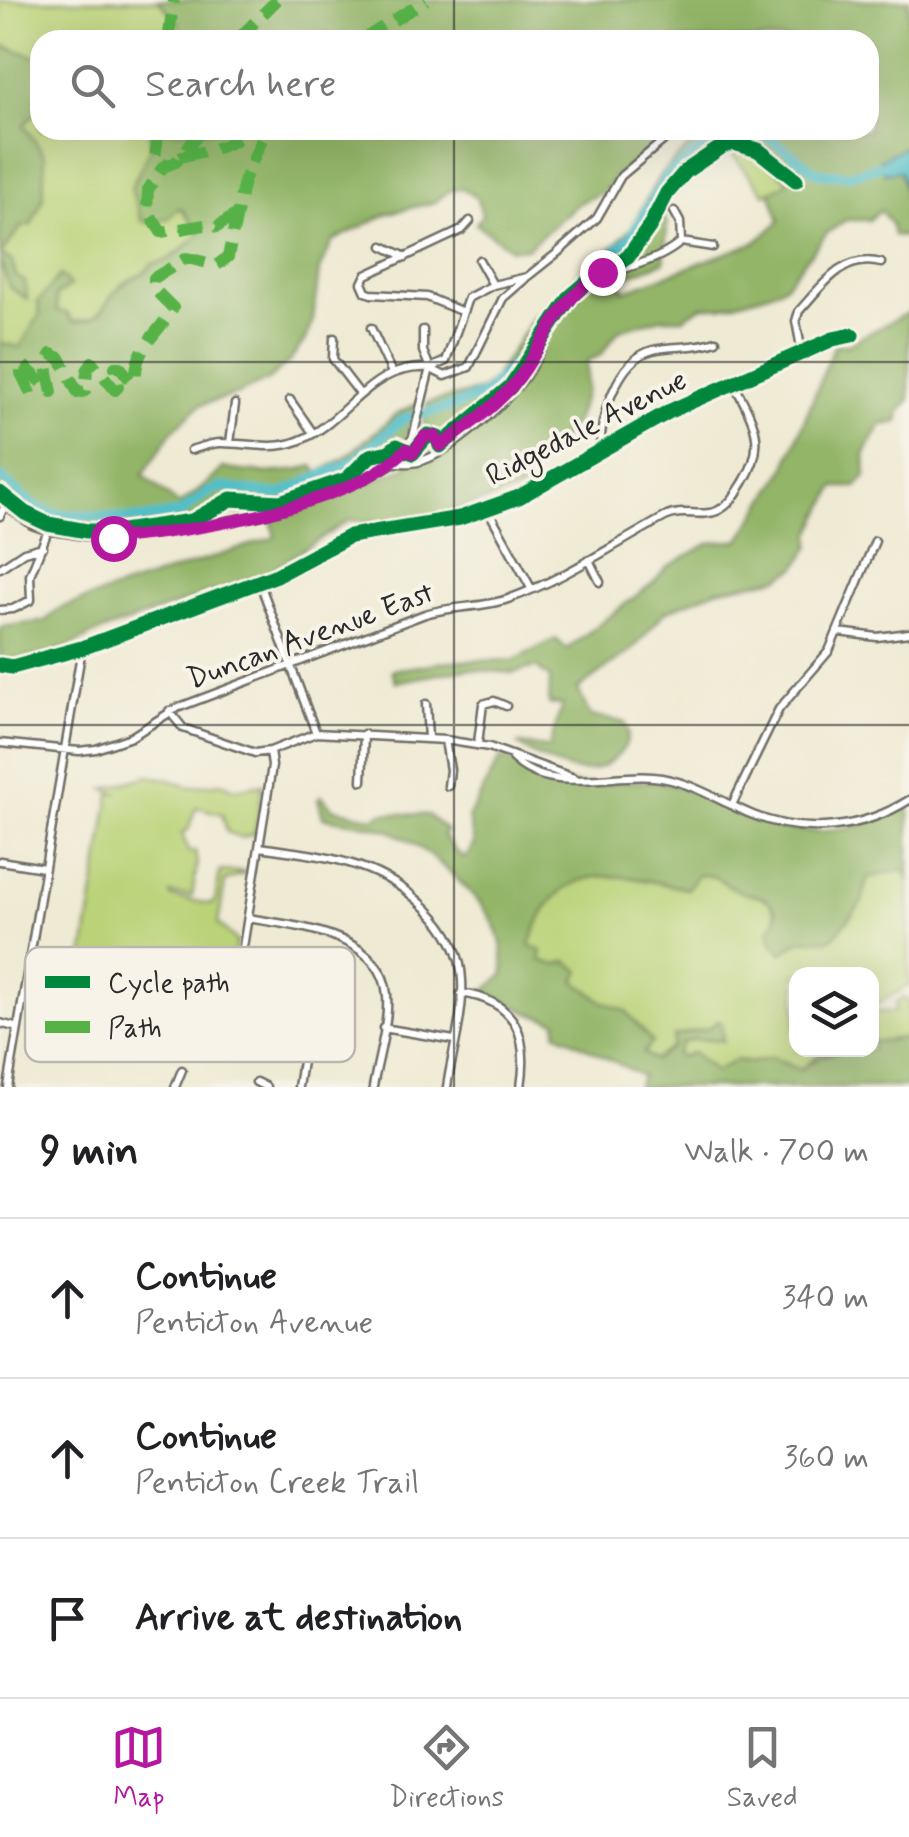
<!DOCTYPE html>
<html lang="en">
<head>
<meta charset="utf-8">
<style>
	body { margin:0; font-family:Mynerve,sans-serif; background:#f6f6f6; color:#202124 }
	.controls { position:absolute; right:30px; bottom:30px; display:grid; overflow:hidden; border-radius:20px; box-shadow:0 10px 40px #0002 }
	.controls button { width:90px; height:90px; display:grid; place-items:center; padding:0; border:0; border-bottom:2px solid #e0e0e0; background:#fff; color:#202124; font:50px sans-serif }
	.stop { position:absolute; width:30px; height:30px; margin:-22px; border:8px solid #b5179e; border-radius:50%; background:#fff }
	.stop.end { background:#b5179e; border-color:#fff; box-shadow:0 2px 10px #0008 }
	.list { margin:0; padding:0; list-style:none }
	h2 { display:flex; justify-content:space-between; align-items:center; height:130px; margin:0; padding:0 40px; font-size:42px }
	h2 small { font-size:32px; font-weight:400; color:#757577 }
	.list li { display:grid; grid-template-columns:65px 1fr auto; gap:30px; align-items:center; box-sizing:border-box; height:160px; padding:0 40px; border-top:2px solid #e0e0e0 }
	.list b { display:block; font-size:38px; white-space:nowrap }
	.list p { margin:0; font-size:32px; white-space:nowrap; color:#757577 }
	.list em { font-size:32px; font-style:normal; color:#757577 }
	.icon { flex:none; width:55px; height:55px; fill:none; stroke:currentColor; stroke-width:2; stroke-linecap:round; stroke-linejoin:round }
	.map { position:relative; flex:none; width:909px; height:1087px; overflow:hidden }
	.search { position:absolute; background:#fff; box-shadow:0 10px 40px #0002; left:30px; right:30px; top:30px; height:110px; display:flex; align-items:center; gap:25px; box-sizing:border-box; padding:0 35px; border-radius:30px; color:#757577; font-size:38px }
	.sheet { height:610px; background:#fff }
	nav { display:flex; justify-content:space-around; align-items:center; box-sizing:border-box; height:140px; border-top:2px solid #e0e0e0; background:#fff; font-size:28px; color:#757577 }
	nav a { display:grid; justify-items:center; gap:5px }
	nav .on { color:#b5179e }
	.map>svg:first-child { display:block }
	.green { fill:#bad378; stroke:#727f52; stroke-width:2.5 }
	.forest { fill:#93b568; stroke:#5f704a; stroke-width:2.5; fill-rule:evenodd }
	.water { fill:#51bfc9; stroke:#3e757a; stroke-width:2.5 }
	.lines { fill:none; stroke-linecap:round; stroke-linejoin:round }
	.river { stroke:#51bfc9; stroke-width:10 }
	.street-casing { stroke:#706e66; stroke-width:11 }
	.street { stroke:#fff; stroke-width:6 }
	.quiet { stroke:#56b246; stroke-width:12; stroke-dasharray:25 12; stroke-linecap:butt }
	.cycleway-casing { stroke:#f7f3e8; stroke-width:21 }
	.cycleway { stroke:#00873e; stroke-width:15 }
	.route { stroke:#b5179e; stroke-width:12 }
	.grid { fill:none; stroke:#2b2b2b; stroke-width:2.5; stroke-opacity:0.55 }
	.labels { text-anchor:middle; stroke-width:8; stroke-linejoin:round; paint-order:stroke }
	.street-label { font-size:30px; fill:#2b2b2b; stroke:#f7f3e8 }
	.key { fill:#f7f3e8; stroke:#bab7af; stroke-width:2.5 }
	.key-label { font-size:28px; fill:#2b2b2b }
</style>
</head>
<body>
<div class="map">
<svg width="909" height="1087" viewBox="0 0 909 1087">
	<rect width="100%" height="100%" fill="#f7f3e8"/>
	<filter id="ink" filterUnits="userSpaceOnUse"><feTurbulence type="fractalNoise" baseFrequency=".01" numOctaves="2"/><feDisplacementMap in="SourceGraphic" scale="20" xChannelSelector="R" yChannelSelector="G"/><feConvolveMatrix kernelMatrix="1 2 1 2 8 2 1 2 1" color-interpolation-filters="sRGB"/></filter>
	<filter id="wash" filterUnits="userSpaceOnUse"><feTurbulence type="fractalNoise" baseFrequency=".0048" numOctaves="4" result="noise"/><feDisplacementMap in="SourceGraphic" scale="40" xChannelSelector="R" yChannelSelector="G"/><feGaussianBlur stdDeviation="2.25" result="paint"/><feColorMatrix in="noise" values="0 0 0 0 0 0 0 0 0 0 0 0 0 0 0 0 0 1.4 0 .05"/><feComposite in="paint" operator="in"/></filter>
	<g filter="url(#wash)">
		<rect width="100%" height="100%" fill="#efead3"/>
		<path class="green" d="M 0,0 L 158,0 L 179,23 L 179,40 L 40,40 L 40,58 L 0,45 Z
			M 40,107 L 40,130 L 150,130 L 151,147 L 131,188 L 183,210 L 201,234 C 187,245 177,255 161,264 L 156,263 L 144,275 L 122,284 L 106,309 L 94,318 L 73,322 L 57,310 L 56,295 L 64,291 L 38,301 L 40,314 L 20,348 L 0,343 L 0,260 L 9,287 L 16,277 L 1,254 L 21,227 L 45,156 L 24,125 Z
			M 728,149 L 757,152 L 790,183 L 765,194 Z
			M 148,776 L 168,779 L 188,787 L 222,783 L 235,789 L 263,784 L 255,833 L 242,838 L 227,832 L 222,814 L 196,807 L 188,830 L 182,833 L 189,852 L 195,851 L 197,865 L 192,896 L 170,894 L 171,897 L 211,904 L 215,901 L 220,871 L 246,872 L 225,881 L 218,924 L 237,941 L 229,982 L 83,959 L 110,794 L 116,793 L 105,789 Z
			M 906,869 L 909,883 L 909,985 L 872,1007 L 872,974 L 796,974 L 796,1050 L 841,1050 L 818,1055 L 800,1070 L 773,1058 L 749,1063 L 736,1060 L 715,1072 L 693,1053 L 681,1057 L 676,1053 L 681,1043 L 694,1039 L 723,1041 L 721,1022 L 718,1021 L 708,1028 L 674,1036 L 672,1047 L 655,1060 L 643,1053 L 651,1041 L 626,1011 L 603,1002 L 574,980 L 579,971 L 567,961 L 555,965 L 539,960 L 530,945 C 557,856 614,873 687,889 L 698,874 C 721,875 717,880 735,889 C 742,893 751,891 759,894 C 781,904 778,932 782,953 L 800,940 L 832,939 L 862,902 L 867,878 Z
			M 903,998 L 909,1001 L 909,1044 L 904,1038 L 872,1042 L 872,1012 L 895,1012 L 896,1003 Z"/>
		<path class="forest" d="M 158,0 L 909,0 L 909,145 L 880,160 L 884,173 L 900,171 C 906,194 909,212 909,237 L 893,235 L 891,224 L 880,210 L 869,220 L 846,220 L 827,233 L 786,284 L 769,293 L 721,307 L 703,306 L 683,318 L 661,318 L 619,330 L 601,355 L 587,361 L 586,390 L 574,424 L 520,490 L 436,516 L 379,523 L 350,520 L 265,574 L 94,634 C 69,649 30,662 0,660 L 0,627 L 45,621 L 60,608 L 275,537 L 271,519 L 405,468 L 421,442 L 427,403 L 482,390 L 494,379 L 533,318 L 578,274 L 602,258 L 630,230 L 660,175 L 706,130 L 869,130 L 869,40 L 179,40 L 179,23 ZM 728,149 L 757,152 L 789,182 L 770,192 L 780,221 L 756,242 L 624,291 L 620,278 L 664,262 L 667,225 L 661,208 L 665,200 Z
			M 0,45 L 40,58 L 40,107 L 24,125 L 45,156 L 43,199 L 31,225 L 21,227 L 1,254 L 12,261 L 16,276 L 25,282 L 27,299 L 9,287 L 0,260 Z
			M 150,130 L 670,130 L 617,176 L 603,192 L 579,203 L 527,248 L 511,249 L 476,224 L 482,215 L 477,198 L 461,188 L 449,191 L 435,202 L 389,213 L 333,241 L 319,270 L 313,320 L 305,340 L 290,361 L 268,380 L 238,394 L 200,405 L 173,430 L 143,475 L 179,505 C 195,493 210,483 223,468 C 255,474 282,475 313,466 L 318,473 L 346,457 L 398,413 L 417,404 C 410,435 401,453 374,470 L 263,509 L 121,530 L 51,524 L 22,510 L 0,491 L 0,343 L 20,347 L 40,314 L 38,302 L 60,275 L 70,286 L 56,295 L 57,310 L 68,314 L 73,322 C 110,320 102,298 125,283 C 136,275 144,276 152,264 C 173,263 185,246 200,234 L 183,210 L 178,208 L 169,218 L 153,224 L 142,221 L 131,188 L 151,147 Z
			M 909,312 L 909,401 L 900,411 L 898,422 L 881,425 L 865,453 L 866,477 L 856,487 L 835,487 L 811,534 L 811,546 L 796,568 L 778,578 L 716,590 L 665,612 L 633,649 L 578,689 L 590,716 L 624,722 C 639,744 608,769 586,771 C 566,773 533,755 517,744 L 549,748 L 562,705 L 549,704 L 550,678 L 536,667 L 512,673 L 465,669 L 396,682 L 392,670 L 452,661 L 514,660 L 556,639 L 567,649 L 654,582 L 667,567 L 710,543 L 740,540 L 785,469 L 835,344 L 848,344 Z
			M 501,757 C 525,769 553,783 581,785 C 607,786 633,778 658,782 C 692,787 722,806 752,819 C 803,840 862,833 909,805 L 909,883 L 905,869 L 867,878 L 862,902 L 832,939 L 800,940 L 782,953 L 773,944 L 769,930 L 776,920 L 776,911 C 762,889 752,899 735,889 C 717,880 720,875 698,875 L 687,889 C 615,873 557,856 530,945 L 542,951 L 540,960 L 555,965 L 567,961 L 580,971 L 575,981 L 603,1002 L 626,1011 L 652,1042 L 643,1053 L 654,1060 L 672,1047 L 674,1036 L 708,1028 L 718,1021 L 721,1022 L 723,1041 L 694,1039 L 681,1043 L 676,1054 L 681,1057 L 693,1053 L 715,1072 L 736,1060 L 749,1063 L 773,1058 L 800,1070 C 823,1051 842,1050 872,1050 L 872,1042 L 904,1038 L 909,1044 L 909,1087 L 637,1087 L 642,1076 L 556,1032 L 557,1021 L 529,1013 L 484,992 L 504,974 C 503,958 503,943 496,928 C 483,897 423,845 392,832 C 371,824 345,822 323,817 L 318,799 L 322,796 L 332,808 L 373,818 L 383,813 L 428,815 L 447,831 L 443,835 L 455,851 L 466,858 L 474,843 L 468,818 Z"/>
		<path class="water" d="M 909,145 L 909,197 L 900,171 L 886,173 L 882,158 Z"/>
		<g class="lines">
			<path class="river" d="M 758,130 L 818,173 L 848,175 L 909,158
				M 0,477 L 35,507 L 54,514 L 143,519 L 181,513 L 207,493 L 221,487 L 278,495 L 352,462 L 403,419 L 451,407 L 486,393 L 526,351 L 550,314 L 571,290 L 630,238 L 666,176 L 728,130"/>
		</g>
	</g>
	<g filter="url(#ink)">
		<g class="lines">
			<g class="street-casing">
				<path id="street" d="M 681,242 L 713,247
					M 383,246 L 406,257
					M 479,260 L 493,285
					M 463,312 L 427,297 L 371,294 L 366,292 L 362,283 L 366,275 L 462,230 L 470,221
					M 371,328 L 392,373
					M 334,338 L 333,359 L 360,394
					M 802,353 L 796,321 L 799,311 C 822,286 843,253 881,263
					M 431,369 L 445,376 L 469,367 L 503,298 L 525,279
					M 290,400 L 313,433
					M 230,443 L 235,404
					M 191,450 C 201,447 211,443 221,443 C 248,443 272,451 298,441 C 350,421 366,364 430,368 L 423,351 L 423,330
					M 600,452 C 599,420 617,359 653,350 C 674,345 694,349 716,341
					M 395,463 C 402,463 410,464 418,462 C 450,454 505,404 525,377 C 546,347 557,314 586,289 C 614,265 653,267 681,242 L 680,222 L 674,211
					M 0,501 L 32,525 L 46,530 L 97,538 L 150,534 L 262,515 L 369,477 L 393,463 L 413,437 L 430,368 L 446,361 L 468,298 L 493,285 L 527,277 L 556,254 L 597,218 L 621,176 L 676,130
					M 487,508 L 531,588
					M 0,516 L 5,505
					M 589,560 L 600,582
					M 0,568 L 24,552 L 43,547
					M 259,581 L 316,733
					M 0,610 L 13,609 L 31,600 L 30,575 L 48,531
					M 839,632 L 877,637 L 909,633
					M 0,665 L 12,667 L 82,648 L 277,575 L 350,536 L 460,518 L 519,497 L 670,411 L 833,339 L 852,335
					M 426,704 L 428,738
					M 169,711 L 183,728 L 255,753 L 270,751 L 316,733 L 445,740 L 489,747 L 574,778
					M 445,740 L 450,770 L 448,786
					M 0,743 L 79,751 L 96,749 L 131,737 L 177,708 L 425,614 C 452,606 481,608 508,599 C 563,580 613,545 665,517 C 682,508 701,518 717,511 C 730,505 736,494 743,483 C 768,443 754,422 734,384
					M 478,743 L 483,704 L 494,701 L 506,706
					M 512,758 C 548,795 609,773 653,777 C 690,780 720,802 753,815 C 805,836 863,829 909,800
					M 362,781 L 364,734
					M 732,805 L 779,709 L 829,651 L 875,541
					M 259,847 C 292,852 327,855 358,866 C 405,882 460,926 462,980 C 464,1014 452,1053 447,1087
					M 0,861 L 44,868
					M 248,918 C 294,926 382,933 387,995 C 389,1024 378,1058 373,1087
					M 30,957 L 311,1005 L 298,1087
					M 236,991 L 272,766 L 270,751
					M 461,993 C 517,1001 529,1036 521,1087
					M 0,1023 L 18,1028
					M 383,1028 L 454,1040
					M 115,1038 L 125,973
					M 256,1082 L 266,1087
					M 8,1087 L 82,648
					M 175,1087 L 182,1070"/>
			</g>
			<use href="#street" class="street"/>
			<path class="quiet" d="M 168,40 L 174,0
				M 237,40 L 277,0
				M 362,40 L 426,0
				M 159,130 L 155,158 L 166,165
				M 202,130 L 176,162 L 163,167 L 148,190 L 147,210 L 161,232 L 211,224 L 217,227 L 237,214
				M 179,157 C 205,151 229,148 250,130
				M 31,394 L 21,373 L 21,363 L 52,392 L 46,362 L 51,354 L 60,358 L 78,393 L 85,391 L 87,371 L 92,362 L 115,390 L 118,387 L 115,367 L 120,367 L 131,381 L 136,379 C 134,347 160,333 173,308 L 154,289 L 154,278 L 187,258 L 217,265 L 228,257 L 244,181 L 266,130"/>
			<g class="cycleway-casing">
				<path id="cycleway" d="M 0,493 L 25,513 L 48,524 L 87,531 L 122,531 L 192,521 L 231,499 L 280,502 L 347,479 L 370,456 L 389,452 L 397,446 L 413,453 L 428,435 L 438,438 L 440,446 L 510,387 L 571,296 L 591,279 L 628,257 L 650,226 L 667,193 L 686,171 L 723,146 L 734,143 L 758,150 L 796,180
					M 0,665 L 12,667 L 82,648 L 277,575 L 350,536 L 460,518 L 519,497 L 670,411 L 833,339 L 852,335"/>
			</g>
			<use href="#cycleway" class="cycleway"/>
		</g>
	</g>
	<g class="lines" filter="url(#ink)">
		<path class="route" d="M 113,538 C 190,533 354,505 406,449 L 413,453 L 425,436 L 435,436 L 440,446 C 471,425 506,399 526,368 C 549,331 564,297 602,272"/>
	</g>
	<path class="grid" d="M 454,0 L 454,40M 454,130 L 454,1087M 0,362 L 909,362M 0,725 L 909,725"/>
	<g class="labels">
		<g class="street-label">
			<text transform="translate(586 427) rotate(-27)" y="10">Ridgedale Avenue</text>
			<text transform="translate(310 635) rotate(-20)" y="10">Duncan Avenue East</text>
		</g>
	</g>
	<rect x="25" y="947" width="330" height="115" rx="15" class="key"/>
	<rect x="45" y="976" width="45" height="12" fill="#00873e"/>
	<rect x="45" y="1021" width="45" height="12" fill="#56b246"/>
	<g class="key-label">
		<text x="108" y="992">Cycle path</text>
		<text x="108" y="1037">Path</text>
	</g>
</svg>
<div class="controls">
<button><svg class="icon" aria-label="layers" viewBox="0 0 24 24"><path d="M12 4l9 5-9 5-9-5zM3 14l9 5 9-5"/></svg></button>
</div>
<div class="stop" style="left:113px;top:538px"></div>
<div class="stop end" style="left:602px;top:272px"></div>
<div class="search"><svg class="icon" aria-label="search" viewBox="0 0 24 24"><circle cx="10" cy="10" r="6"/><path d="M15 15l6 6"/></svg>Search here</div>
</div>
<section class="sheet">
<h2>9 min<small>Walk · 700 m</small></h2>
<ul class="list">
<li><svg class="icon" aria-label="ahead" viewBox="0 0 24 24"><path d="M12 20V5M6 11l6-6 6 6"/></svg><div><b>Continue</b><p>Penticton Avenue</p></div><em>340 m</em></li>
<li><svg class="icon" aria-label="ahead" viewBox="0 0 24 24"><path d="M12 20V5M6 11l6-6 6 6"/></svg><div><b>Continue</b><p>Penticton Creek Trail</p></div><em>360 m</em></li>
<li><svg class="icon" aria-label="arrive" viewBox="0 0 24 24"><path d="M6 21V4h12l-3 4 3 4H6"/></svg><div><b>Arrive at destination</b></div></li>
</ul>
</section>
<nav>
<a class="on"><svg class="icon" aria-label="map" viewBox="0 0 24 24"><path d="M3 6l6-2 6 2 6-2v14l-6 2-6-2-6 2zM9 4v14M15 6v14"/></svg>Map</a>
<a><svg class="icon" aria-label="directions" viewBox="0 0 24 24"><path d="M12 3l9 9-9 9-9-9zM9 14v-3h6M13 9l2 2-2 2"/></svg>Directions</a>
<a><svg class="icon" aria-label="saved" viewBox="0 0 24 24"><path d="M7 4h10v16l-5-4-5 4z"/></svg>Saved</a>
</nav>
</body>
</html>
